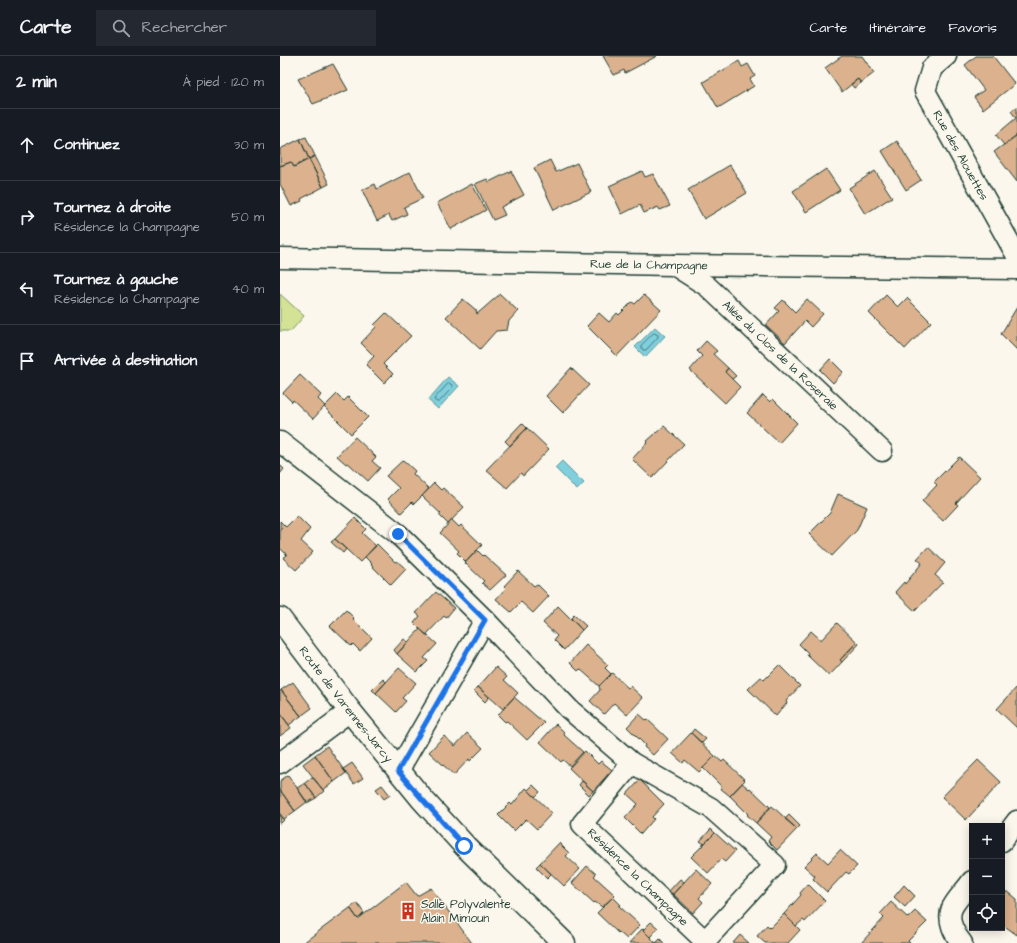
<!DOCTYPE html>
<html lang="fr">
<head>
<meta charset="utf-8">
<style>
	body { margin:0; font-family:"Architects Daughter",sans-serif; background:#242831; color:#f1f3f6 }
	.controls { position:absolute; right:12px; bottom:12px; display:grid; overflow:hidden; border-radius:0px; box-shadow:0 2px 10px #0003 }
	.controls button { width:36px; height:36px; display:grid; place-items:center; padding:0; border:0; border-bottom:1px solid #363941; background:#171b24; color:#f1f3f6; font:20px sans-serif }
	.stop { position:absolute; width:12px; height:12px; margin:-9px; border:3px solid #1a73e8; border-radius:50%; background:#fff }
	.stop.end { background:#1a73e8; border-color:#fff; box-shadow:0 1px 4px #0008 }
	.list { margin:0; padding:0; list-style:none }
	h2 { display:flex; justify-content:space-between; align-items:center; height:52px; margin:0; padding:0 16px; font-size:17px }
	h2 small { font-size:13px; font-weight:400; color:#9ea1a6 }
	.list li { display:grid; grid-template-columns:26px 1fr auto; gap:12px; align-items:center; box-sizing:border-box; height:72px; padding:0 16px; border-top:1px solid #363941 }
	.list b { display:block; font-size:15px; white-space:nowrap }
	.list p { margin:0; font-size:13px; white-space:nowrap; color:#9ea1a6 }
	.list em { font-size:13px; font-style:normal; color:#9ea1a6 }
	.icon { flex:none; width:22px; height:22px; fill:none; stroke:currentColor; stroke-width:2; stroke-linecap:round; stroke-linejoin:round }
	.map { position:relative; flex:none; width:737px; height:887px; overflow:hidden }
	header { display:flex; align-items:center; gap:24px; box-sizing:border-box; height:56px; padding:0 20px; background:#171b24; border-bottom:1px solid #363941 }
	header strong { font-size:19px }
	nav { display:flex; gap:22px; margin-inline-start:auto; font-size:14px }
	.search { width:280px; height:36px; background:#242831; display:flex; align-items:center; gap:10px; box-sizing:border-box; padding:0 14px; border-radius:0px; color:#9ea1a6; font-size:15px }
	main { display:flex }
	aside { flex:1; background:#171b24 }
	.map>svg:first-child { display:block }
	.green { fill:#d3e295; stroke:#799064 }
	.water { fill:#80cfdd; stroke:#599599 }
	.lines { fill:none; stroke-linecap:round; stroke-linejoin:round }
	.shore { stroke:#467778; stroke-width:1 }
	.building { fill:#dcb18d; stroke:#1f3d34 }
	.street-casing { stroke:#1f3d34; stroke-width:23 }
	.secondary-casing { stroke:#1f3d34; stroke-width:25 }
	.street { stroke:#fbf7ec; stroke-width:20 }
	.secondary { stroke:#fbf7ec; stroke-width:22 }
	.route { stroke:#1a73e8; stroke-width:5 }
	.labels { text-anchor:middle; stroke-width:3; stroke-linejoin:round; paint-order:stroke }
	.street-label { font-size:12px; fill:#1f3d34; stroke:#fbf7ec }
	.poi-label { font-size:12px; fill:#1f3d34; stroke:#fbf7ec; text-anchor:start }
</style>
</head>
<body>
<header>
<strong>Carte</strong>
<div class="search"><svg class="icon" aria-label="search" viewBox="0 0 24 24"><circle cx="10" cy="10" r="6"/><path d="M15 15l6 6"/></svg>Rechercher</div>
<nav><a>Carte</a><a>Itinéraire</a><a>Favoris</a></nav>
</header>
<main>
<aside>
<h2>2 min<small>À pied · 120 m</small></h2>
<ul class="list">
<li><svg class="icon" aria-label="ahead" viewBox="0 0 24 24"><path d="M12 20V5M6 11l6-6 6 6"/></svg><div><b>Continuez</b></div><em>30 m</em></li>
<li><svg class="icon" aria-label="right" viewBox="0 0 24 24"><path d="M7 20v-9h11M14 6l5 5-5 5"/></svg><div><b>Tournez à droite</b><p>Résidence la Champagne</p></div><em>50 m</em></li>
<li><svg class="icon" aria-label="left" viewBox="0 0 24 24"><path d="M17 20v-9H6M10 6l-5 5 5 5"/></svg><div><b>Tournez à gauche</b><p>Résidence la Champagne</p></div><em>40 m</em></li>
<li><svg class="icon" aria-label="arrive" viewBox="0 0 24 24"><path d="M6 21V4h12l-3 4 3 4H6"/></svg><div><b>Arrivée à destination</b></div></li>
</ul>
</aside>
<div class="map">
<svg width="737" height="887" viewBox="0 0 737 887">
	<rect width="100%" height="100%" fill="#fbf7ec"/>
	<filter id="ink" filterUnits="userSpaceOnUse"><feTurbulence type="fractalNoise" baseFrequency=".025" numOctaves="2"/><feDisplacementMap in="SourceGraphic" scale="8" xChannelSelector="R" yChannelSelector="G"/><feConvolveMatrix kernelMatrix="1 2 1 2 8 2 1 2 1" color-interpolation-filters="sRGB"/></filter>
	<g filter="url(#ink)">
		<path class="green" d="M 0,238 L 24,260 L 11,275 L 0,275 Z"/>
		<path class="water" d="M 375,271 L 385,280 L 365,301 L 355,291 Z
			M 168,321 L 179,330 L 158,353 L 148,344 Z
			M 282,405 L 304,427 L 297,434 L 275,412 Z"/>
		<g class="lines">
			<path class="shore" d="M 374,277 L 378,279 L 378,281 L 366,294 L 363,294 L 361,290 Z
				M 169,327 L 172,329 L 172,332 L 159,346 L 157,346 L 154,344 L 155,342 Z"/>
		</g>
		<path class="building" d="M 323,0 L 377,0 L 345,17 L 344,14 L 334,19 Z
			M 562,0 L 582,0 L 594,17 L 581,27 L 578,23 L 562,36 L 545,12 Z
			M 696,0 L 713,0 L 735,28 L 703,53 L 694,41 L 704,34 L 685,9 Z
			M 459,5 L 462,11 L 468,8 L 475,20 L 470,23 L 474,30 L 438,52 L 423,26 Z
			M 53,8 L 68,34 L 33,48 L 18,23 Z
			M 578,23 L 581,27 L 574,32 L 571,28 Z
			M 737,51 L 737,79 L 724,89 L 716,79 L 736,62 L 731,55 Z
			M 737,79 L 737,126 L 714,96 Z
			M 26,81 L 35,100 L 29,103 L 20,83 Z
			M 20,83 L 29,103 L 14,111 L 11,106 L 0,110 L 0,93 Z
			M 617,85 L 641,124 L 626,134 L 602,95 Z
			M 35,100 L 49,128 L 43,131 L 29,103 Z
			M 29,103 L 43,131 L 21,143 L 22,145 L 11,150 L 0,128 L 0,110 L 11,106 L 14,111 Z
			M 270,104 L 276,116 L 297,107 L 311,136 L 274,154 L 254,112 Z
			M 450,109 L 467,137 L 424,163 L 408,134 Z
			M 546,113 L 560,134 L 526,156 L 513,135 Z
			M 231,115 L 244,139 L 221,151 L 225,159 L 213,164 L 195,128 L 207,123 L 209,126 Z
			M 362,115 L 365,121 L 373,118 L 390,150 L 380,154 L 378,151 L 364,157 L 360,149 L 342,158 L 329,130 Z
			M 595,115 L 612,141 L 585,158 L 569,132 Z
			M 130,116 L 143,142 L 124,151 L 127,158 L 112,165 L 109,159 L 97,165 L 82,134 L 95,128 L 97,133 Z
			M 192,128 L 206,154 L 171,173 L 157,147 Z
			M 220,238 L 238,255 L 229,265 L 227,274 L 216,275 L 200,293 L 166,261 L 183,243 L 196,254 L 197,258 Z
			M 364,239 L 381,254 L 337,300 L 307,270 L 319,257 L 329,266 L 337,257 L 339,259 L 352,246 L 355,248 Z
			M 606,239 L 618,251 L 627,242 L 651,266 L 625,293 L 589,257 Z
			M 527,243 L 543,258 L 531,271 L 525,265 L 505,287 L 486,269 L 499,255 L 495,252 L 503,244 L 515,256 Z
			M 737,251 L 737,294 L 721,278 Z
			M 106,257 L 131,280 L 103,308 L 113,318 L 104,327 L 86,309 L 94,300 L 81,287 L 96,271 L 94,269 Z
			M 426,285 L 437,295 L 433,298 L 448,312 L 445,316 L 460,331 L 445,347 L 410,314 L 422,300 L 417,295 Z
			M 550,303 L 563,316 L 553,327 L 540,314 Z
			M 291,312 L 309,329 L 283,357 L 266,340 Z
			M 448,312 L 456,320 L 452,323 L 445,316 Z
			M 20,319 L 41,339 L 38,343 L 45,350 L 33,363 L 13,344 L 12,346 L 3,337 Z
			M 57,338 L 64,345 L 68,341 L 88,361 L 71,378 L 44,351 Z
			M 483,339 L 490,346 L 493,343 L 517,367 L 499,387 L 467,357 Z
			M 242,367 L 247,372 L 230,390 L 225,385 Z
			M 384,370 L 404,388 L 372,422 L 352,403 L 367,387 L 366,386 Z
			M 247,372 L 269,393 L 243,420 L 241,417 L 227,432 L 206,414 Z
			M 75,381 L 96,401 L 92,405 L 100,412 L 88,425 L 68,407 L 66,408 L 57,400 Z
			M 679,401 L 700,421 L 676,447 L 678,449 L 663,465 L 642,445 L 657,429 L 654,426 Z
			M 123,404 L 135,415 L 133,418 L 149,433 L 134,448 L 132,446 L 121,457 L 108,443 L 119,432 L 106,420 Z
			M 0,409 L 4,413 L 0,418 Z
			M 154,427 L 161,434 L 163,432 L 184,451 L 168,468 L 159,459 L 161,458 L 142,440 Z
			M 558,438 L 587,451 L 577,474 L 552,500 L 529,478 L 550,457 Z
			M 17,460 L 30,473 L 21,485 L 33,496 L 16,514 L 3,502 L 7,499 L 0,492 L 0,473 L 4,469 L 6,471 Z
			M 75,462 L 86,473 L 82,477 L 96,490 L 80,506 L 55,483 Z
			M 172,464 L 179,471 L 181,469 L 202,489 L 186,506 L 177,497 L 179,495 L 160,477 Z
			M 0,465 L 4,469 L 0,473 Z
			M 55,483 L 66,493 L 63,497 L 51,486 Z
			M 97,488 L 115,506 L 117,505 L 126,513 L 111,529 L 91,509 L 92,508 L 85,501 Z
			M 648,491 L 665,507 L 655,519 L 663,526 L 635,555 L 615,536 L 624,526 L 625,528 L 642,507 L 637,503 Z
			M 197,494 L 203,500 L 204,499 L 226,519 L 210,534 L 202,527 L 204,525 L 185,507 Z
			M 238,515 L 254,530 L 257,528 L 269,540 L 253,557 L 241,546 L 231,556 L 216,543 L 226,532 L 224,530 Z
			M 156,536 L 174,552 L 166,562 L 164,560 L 146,579 L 134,567 L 140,560 L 136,557 Z
			M 278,550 L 302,574 L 284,594 L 274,584 L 277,580 L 263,567 Z
			M 66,554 L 74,562 L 73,563 L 92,582 L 80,595 L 73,588 L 71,590 L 50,570 Z
			M 294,559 L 306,570 L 302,574 L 291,562 Z
			M 557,567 L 577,586 L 560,604 L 562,606 L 549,620 L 527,599 L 528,597 L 519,588 L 531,575 L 541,584 Z
			M 140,573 L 157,588 L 144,602 L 148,605 L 137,616 L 117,598 Z
			M 124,583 L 128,586 L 117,598 L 114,594 Z
			M 577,586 L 579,588 L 562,606 L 560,604 Z
			M 306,589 L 328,609 L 325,612 L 331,618 L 319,630 L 300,613 L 298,615 L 290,607 Z
			M 499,609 L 520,630 L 506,645 L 507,647 L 496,660 L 468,633 L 481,621 L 484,624 Z
			M 216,611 L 227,621 L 224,624 L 238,637 L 223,653 L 198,631 Z
			M 119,612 L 136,627 L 122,642 L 126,645 L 116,656 L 96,637 Z
			M 332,617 L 348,632 L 350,630 L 363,642 L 347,659 L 334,647 L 324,658 L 310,645 L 320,634 L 319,630 Z
			M 103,623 L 106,626 L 96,637 L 92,634 Z
			M 13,626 L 32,652 L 21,660 L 1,634 Z
			M 198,631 L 209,641 L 205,646 L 194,635 Z
			M 737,631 L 737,672 L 717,653 Z
			M 1,634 L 21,660 L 9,669 L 0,657 L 0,635 Z
			M 234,641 L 264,667 L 247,684 L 227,665 L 225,666 L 218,659 Z
			M 0,657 L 11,672 L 0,680 Z
			M 359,658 L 366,664 L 367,663 L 388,683 L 373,699 L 364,691 L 365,689 L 347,671 Z
			M 276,668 L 285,677 L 284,679 L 303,696 L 290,710 L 283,704 L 281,706 L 260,686 Z
			M 414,673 L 426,683 L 422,687 L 411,677 Z
			M 187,677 L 203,692 L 190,705 L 189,703 L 174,719 L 149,696 L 164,680 L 175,690 Z
			M 411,677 L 435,700 L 419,716 L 405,704 L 403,707 L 392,697 Z
			M 47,690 L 66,717 L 54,726 L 35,699 Z
			M 305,695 L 318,708 L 321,705 L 332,714 L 313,735 L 289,712 Z
			M 35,699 L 54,726 L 43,734 L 23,708 Z
			M 435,700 L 442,706 L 444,704 L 465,724 L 450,740 L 440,732 L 442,731 L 423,712 Z
			M 698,704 L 721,726 L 686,764 L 662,741 Z
			M 72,707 L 83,722 L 74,728 L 63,713 Z
			M 8,719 L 27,746 L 15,755 L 0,734 L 0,725 Z
			M 32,721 L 44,735 L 36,742 L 25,727 Z
			M 360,724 L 384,748 L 372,761 L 374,763 L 361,778 L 345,762 L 358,748 L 347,738 Z
			M 302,725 L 313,735 L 309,739 L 299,729 Z
			M 25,727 L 36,742 L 27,747 L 17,732 Z
			M 462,727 L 469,733 L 470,732 L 490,751 L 476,767 L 467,759 L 468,758 L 450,740 Z
			M 102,729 L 110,739 L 104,743 L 96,733 Z
			M 253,729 L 260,736 L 255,741 L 248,734 Z
			M 246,732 L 272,757 L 257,773 L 246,763 L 234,775 L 218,759 L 230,747 L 232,749 Z
			M 0,734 L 15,755 L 4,763 L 0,758 Z
			M 492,750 L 517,773 L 497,794 L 488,785 L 491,781 L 476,767 Z
			M 0,758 L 4,764 L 0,768 Z
			M 509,759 L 520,770 L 517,773 L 505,763 Z
			M 431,773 L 435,777 L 424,788 L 420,785 Z
			M 435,777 L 455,795 L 445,806 L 441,803 L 428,817 L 411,801 Z
			M 279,787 L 289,797 L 286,800 L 300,813 L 284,830 L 260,807 Z
			M 560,794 L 577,810 L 569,818 L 566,816 L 547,836 L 533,823 L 535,820 L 524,810 L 537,797 L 548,807 Z
			M 260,807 L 271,818 L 267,822 L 256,811 Z
			M 307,810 L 316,818 L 314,820 L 335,839 L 322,851 L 315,846 L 314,847 L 292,827 Z
			M 416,813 L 432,828 L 419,842 L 423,846 L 413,857 L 393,838 Z
			M 400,823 L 404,826 L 393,838 L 389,835 Z
			M 126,826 L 137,840 L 151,832 L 192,887 L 23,887 L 70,852 L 78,863 Z
			M 528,828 L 545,845 L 525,866 L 523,864 L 516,870 L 504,858 L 521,839 L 520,837 Z
			M 624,829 L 635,840 L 625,851 L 614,841 Z
			M 727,835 L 737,843 L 737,879 L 722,868 L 722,842 Z
			M 333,841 L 341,849 L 339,850 L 360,869 L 347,883 L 339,876 L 338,877 L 317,857 Z
			M 611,846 L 628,862 L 635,855 L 647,866 L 628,885 L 630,887 L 581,887 L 604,862 L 600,858 Z
			M 77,847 L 84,857 L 78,863 L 70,852 Z
			M 504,858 L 520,874 L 508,887 L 485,887 L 477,880 L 487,869 L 490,872 Z
			M 371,866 L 378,872 L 370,881 L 363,874 Z
			M 362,873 L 376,887 L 380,883 L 384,887 L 349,887 Z
			M 460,879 L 469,887 L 453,887 Z"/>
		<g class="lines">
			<g class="street-casing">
				<g id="street">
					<path id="s1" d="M 666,0 L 652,12 L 645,35 L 737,200"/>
					<path id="s2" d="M 0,202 L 394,209 L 737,213"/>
					<path id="s3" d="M 394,209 L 427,230 L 602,395"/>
					<path d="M 0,386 L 118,478 L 205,564 L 289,653 L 352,707 L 431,752 L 495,809 L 425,885 L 302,768 L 352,707"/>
					<path d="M 0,707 L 70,655"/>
					<path d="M 118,715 L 205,564"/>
					<path d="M 722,785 L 737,765"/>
					<path d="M 682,887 C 674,878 667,864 672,852 C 677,842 686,834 692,825"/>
				</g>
			</g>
			<g class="secondary-casing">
				<g id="secondary">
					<path id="s4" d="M 0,563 L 70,655 L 142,743 L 185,790 L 284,887"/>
				</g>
			</g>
			<use href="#street" class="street"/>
			<use href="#secondary" class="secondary"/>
		</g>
	</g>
	<g class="lines" filter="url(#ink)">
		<path class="route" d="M 118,478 L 205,564 L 118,715 L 142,743 L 184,790"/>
	</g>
	<defs>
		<g id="building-bare" transform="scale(1.38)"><path d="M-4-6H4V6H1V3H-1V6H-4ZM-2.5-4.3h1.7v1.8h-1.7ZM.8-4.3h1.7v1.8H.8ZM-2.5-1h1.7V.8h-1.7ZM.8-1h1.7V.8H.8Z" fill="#c8321e" stroke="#fbf7ec" stroke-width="2.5" paint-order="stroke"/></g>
	</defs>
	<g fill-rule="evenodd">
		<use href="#building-bare" x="128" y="855"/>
	</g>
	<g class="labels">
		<g class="street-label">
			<text dy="4" stroke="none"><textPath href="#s1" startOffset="116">Rue des Alouettes</textPath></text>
			<text dy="4" stroke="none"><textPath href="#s2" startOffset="369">Rue de la Champagne</textPath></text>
			<text dy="4" stroke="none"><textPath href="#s3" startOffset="140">Allée du Clos de la Roseraie</textPath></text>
			<text dy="4" stroke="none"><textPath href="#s4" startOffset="108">Route de Varennes-Jarcy</textPath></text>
			<text transform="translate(358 821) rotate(44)" y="4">Résidence la Champagne</text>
		</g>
		<g class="poi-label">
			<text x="141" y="852">Salle Polyvalente<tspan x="141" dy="14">Alain Mimoun</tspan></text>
		</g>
	</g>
</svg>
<div class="controls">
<button>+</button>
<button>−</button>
<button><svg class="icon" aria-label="locate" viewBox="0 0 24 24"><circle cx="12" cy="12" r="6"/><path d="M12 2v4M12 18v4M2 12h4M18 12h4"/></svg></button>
</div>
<div class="stop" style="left:184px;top:790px"></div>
<div class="stop end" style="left:118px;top:478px"></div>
</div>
</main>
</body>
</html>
